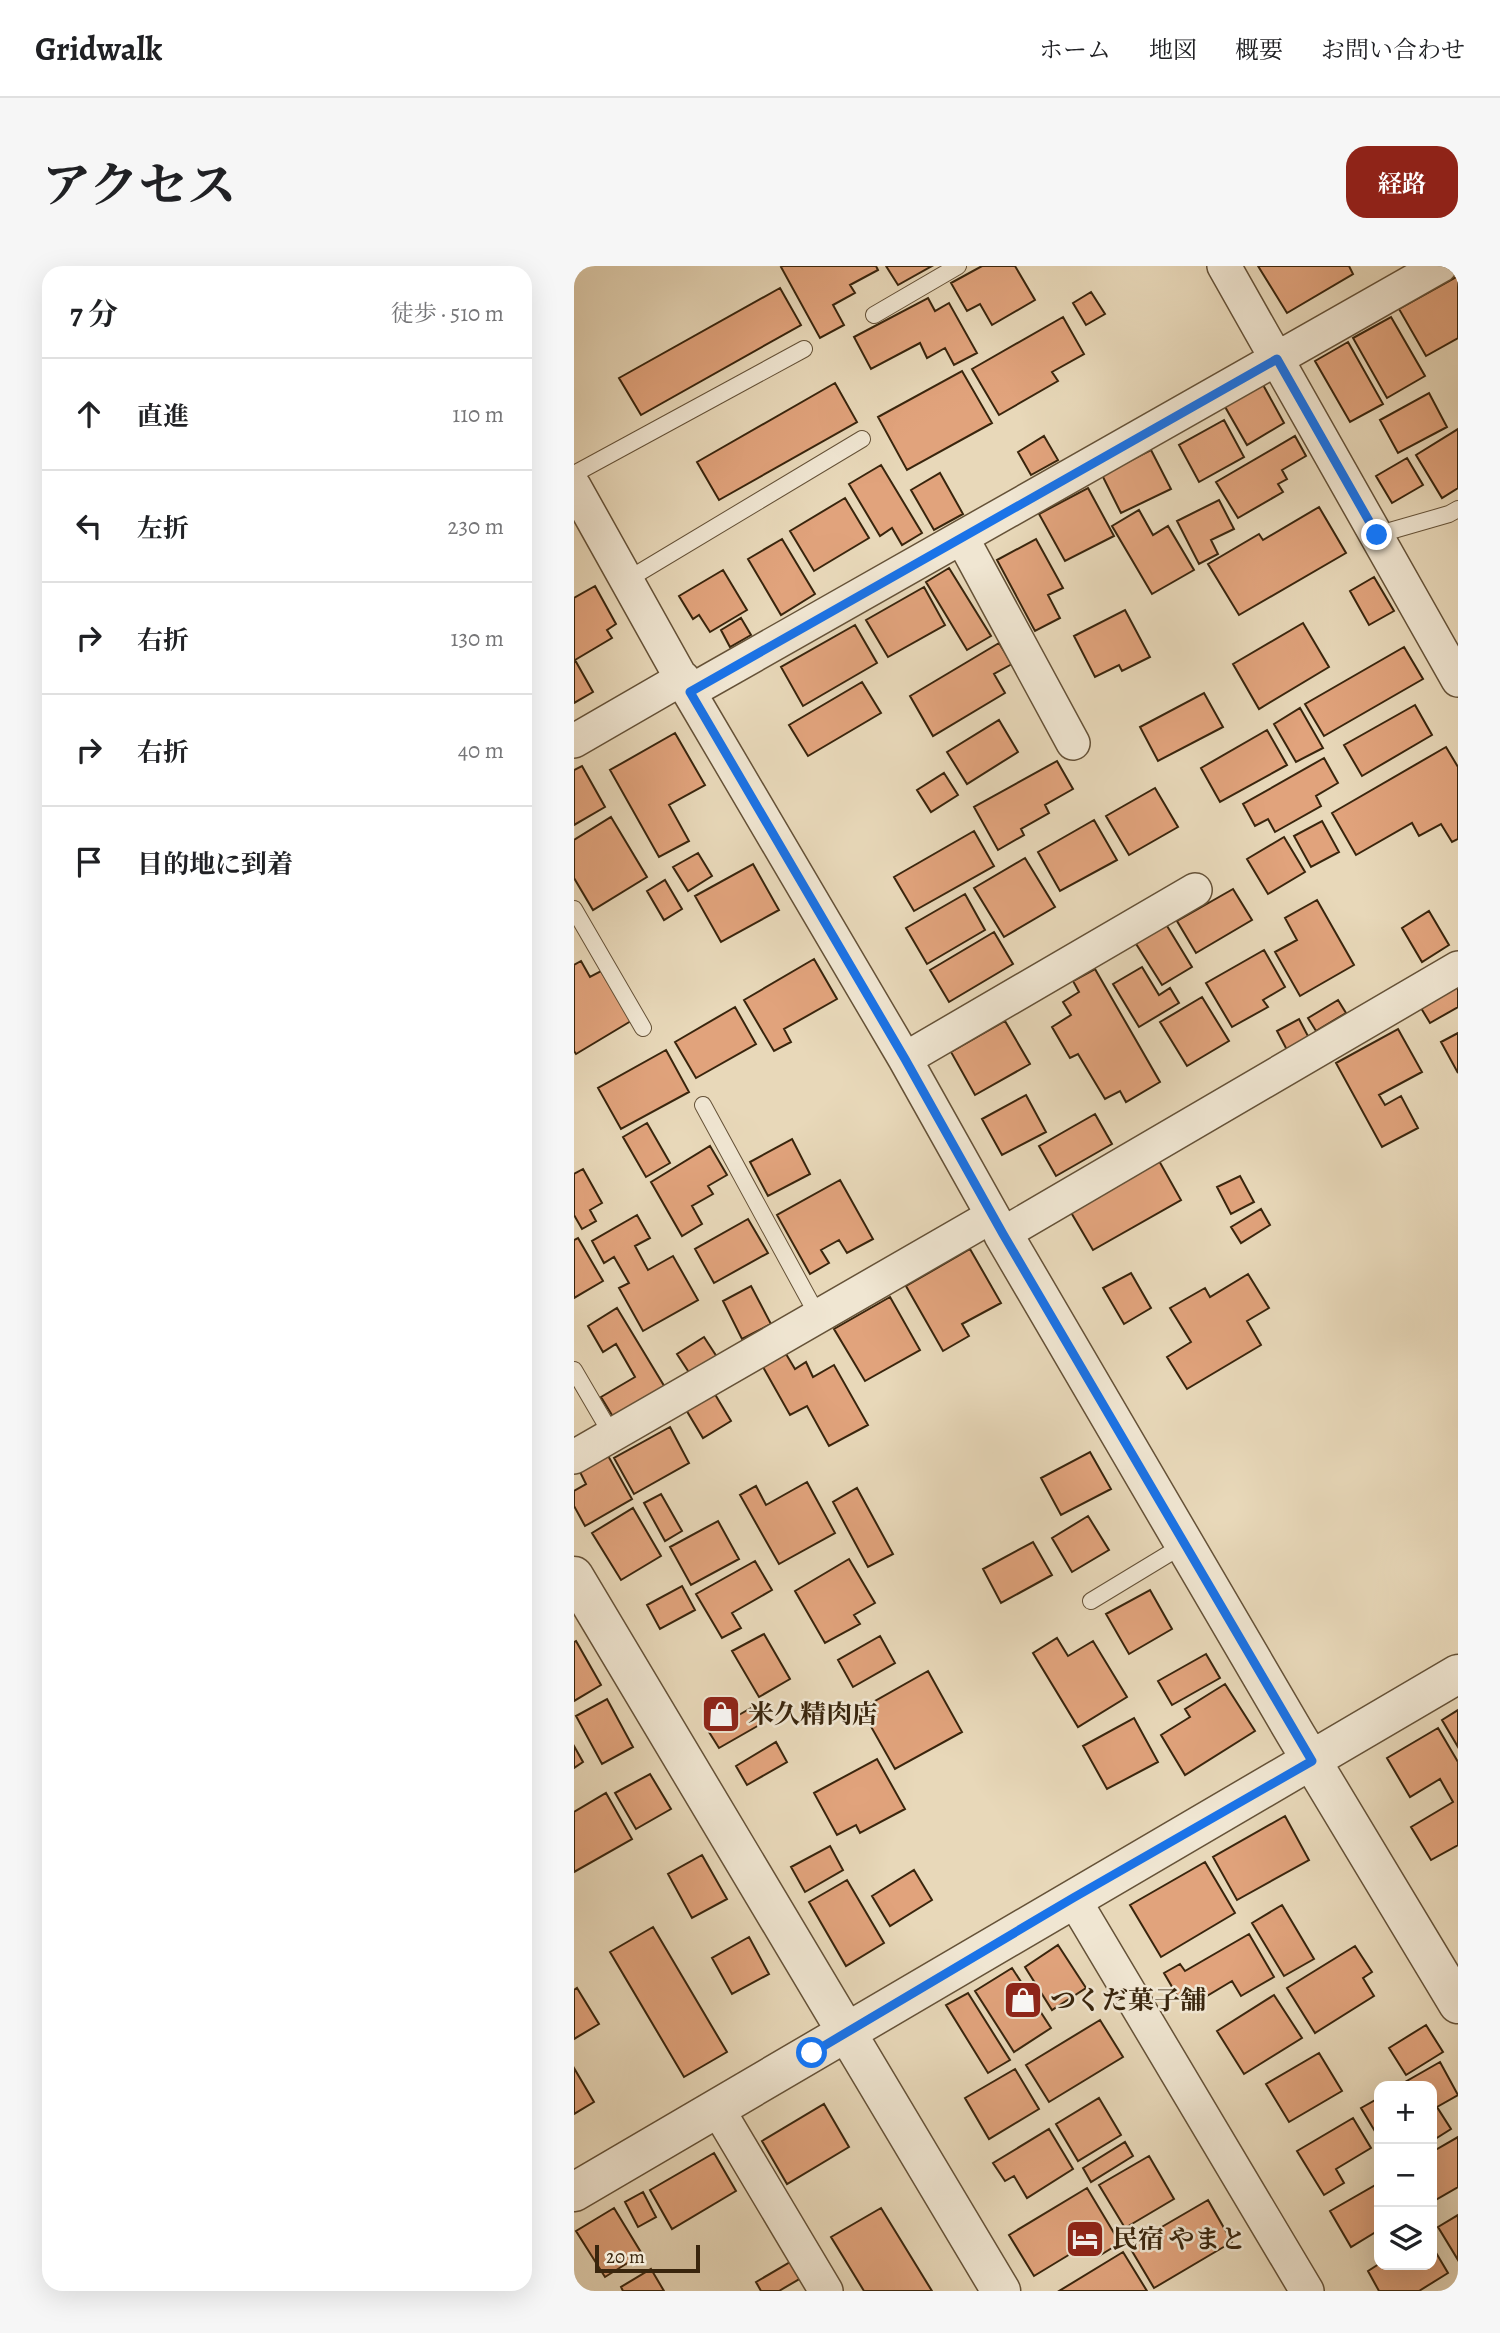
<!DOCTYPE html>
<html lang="ja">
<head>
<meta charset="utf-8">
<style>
	body { margin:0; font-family:Alegreya,"Noto Serif JP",serif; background:#f6f6f6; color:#202124 }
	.controls { position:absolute; right:21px; bottom:21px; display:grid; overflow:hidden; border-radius:14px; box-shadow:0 7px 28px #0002 }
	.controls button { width:63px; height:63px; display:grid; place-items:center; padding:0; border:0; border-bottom:2px solid #e0e0e0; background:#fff; color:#202124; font:35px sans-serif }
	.scale { position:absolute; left:21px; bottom:18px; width:105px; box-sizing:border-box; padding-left:7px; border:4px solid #39250d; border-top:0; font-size:19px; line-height:24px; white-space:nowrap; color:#39250d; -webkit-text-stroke:5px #f0e6d2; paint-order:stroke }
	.stop { position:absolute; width:21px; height:21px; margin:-16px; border:5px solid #1a73e8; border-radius:50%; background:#fff }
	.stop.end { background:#1a73e8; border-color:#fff; box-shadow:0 2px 7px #0008 }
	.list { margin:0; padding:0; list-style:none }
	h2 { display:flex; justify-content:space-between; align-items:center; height:91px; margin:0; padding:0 28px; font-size:30px }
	h2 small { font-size:23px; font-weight:400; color:#757577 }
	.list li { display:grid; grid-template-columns:46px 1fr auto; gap:21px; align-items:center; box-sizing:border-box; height:112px; padding:0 28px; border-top:2px solid #e0e0e0 }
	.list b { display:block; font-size:26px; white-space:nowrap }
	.list em { font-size:23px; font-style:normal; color:#757577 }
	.icon { flex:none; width:38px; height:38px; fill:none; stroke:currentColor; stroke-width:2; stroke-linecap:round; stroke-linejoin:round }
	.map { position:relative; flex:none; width:884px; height:2025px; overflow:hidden; border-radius:21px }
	header { display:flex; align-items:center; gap:42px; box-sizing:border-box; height:98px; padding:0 35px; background:#fff; border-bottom:2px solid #e0e0e0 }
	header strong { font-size:33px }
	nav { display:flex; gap:38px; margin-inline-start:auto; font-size:24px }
	.intro { display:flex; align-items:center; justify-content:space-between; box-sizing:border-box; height:168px; padding:0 42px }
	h1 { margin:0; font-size:49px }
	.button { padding:18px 32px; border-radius:21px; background:#8f2418; color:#fff; font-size:24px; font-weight:700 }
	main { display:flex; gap:42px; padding:0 42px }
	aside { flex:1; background:#fff; border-radius:21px; box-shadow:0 7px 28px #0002 }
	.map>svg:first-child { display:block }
	.building { fill:#e1a37c; stroke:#39250d; stroke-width:2 }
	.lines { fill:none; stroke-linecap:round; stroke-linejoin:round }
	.service-casing { stroke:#655238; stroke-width:18 }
	.minor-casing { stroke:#655238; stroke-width:36 }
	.tertiary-casing { stroke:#655238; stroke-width:41 }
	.service { stroke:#f0e6d2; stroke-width:16 }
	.minor { stroke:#f0e6d2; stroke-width:33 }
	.tertiary { stroke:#f0e6d2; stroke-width:38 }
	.route { stroke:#1a73e8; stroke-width:9 }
	.labels { text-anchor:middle; stroke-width:5; stroke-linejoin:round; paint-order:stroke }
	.poi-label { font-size:26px; font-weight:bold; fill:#39250d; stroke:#f0e6d2; text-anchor:start }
</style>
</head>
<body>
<header>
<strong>Gridwalk</strong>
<nav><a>ホーム</a><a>地図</a><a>概要</a><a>お問い合わせ</a></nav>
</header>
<div class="intro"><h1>アクセス</h1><a class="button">経路</a></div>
<main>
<aside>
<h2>7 分<small>徒歩 · 510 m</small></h2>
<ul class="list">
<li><svg class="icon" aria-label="ahead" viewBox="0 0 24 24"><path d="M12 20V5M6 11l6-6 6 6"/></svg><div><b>直進</b></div><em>110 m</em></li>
<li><svg class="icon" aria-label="left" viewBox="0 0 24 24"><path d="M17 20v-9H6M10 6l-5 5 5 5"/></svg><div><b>左折</b></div><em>230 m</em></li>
<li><svg class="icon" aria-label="right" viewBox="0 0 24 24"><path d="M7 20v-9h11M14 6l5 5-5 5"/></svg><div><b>右折</b></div><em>130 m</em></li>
<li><svg class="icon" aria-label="right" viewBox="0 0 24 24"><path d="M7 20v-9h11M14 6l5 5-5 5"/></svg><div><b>右折</b></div><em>40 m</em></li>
<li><svg class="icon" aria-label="arrive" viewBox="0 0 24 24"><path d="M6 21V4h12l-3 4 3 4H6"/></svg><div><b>目的地に到着</b></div></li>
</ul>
</aside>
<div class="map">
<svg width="884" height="2025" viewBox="0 0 884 2025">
	<rect width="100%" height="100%" fill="#e8d8b9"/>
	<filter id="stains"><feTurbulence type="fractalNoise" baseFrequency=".00286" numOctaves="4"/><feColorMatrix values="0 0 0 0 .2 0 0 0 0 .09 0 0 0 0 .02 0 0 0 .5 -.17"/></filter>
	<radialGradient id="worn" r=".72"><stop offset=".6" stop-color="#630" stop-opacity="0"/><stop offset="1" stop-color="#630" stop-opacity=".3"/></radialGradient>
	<path class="building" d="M 209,0 L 302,0 L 304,4 L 276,19 L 281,27 L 259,39 L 270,59 L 246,72 L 207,1 Z
		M 312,0 L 358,0 L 324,19 Z
		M 408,0 L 441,0 L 461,34 L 418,59 L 406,38 L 393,45 L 377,17 Z
		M 684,0 L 775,0 L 779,8 L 713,47 Z
		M 884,10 L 884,72 L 852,90 L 825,43 Z
		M 206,22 L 227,59 L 67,149 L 45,112 Z
		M 517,26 L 531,48 L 512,59 L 499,37 Z
		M 354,32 L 361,45 L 375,37 L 403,87 L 380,99 L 371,82 L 353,92 L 346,77 L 297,103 L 280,71 Z
		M 489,51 L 510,88 L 478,106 L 484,115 L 425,149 L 398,103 Z
		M 817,51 L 851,110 L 813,132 L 779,72 Z
		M 774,76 L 809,138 L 776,156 L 741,95 Z
		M 388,105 L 418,157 L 333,204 L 304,151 Z
		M 261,117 L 283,156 L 145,234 L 123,196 Z
		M 688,117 L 710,157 L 673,179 L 650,139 Z
		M 855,127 L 873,161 L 824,187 L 806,154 Z
		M 650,154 L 670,191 L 625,216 L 605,179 Z
		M 884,163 L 884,222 L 868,232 L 842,189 Z
		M 470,170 L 484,194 L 457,209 L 444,186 Z
		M 721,170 L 732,190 L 708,204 L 713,213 L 704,218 L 709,226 L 664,252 L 642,216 Z
		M 577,184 L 597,223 L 547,247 L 528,209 Z
		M 833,192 L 849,219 L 818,237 L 802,210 Z
		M 307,199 L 348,267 L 328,279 L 318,262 L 306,270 L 275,218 Z
		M 366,207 L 389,248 L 360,264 L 337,224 Z
		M 514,222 L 540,270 L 491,295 L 465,248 Z
		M 271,232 L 295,272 L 240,305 L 216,265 Z
		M 645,234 L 660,263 L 637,274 L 644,288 L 625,298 L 603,255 Z
		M 745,241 L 772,287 L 665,349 L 634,298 L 685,268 L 689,274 Z
		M 565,244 L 579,269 L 594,260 L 620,304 L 578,328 L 538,260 Z
		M 208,273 L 241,328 L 207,349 L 174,293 Z
		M 462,273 L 489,322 L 474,329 L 486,352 L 461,365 L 423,294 Z
		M 375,302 L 417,370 L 393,384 L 352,316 Z
		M 149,304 L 173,344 L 136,366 L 125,349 L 119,353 L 105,330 Z
		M 800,311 L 820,345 L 795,359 L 776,325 Z
		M 21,320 L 42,358 L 33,364 L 38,372 L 1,394 L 19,426 L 0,437 L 0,332 Z
		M 350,321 L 371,359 L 314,391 L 292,354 Z
		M 551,344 L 576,391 L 548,405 L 545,399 L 521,411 L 500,370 Z
		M 167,352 L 177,369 L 156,381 L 147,364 Z
		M 729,357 L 755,401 L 685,443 L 659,398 Z
		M 281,359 L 303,397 L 229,440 L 207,401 Z
		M 425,377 L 438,398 L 420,408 L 431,427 L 359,470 L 336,430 Z
		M 830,381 L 849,413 L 750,470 L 731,438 Z
		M 288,416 L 307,447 L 234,490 L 215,459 Z
		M 630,427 L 649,461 L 584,495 L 566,461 Z
		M 841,439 L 858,469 L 788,510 L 770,479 Z
		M 726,442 L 749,482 L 722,496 L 700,458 Z
		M 425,454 L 444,486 L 393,518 L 373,486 Z
		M 693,464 L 713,499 L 646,536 L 627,502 Z
		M 101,467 L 131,519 L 95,539 L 115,575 L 85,591 L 36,504 Z
		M 872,481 L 884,501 L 884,573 L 878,576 L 867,558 L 845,570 L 838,557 L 782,589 L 758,547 Z
		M 750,492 L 764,517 L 742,530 L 747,540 L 701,566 L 694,553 L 681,560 L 669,538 Z
		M 483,495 L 499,523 L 471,539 L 475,547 L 447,563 L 450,569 L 424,584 L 400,541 Z
		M 8,500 L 31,541 L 0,559 L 0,504 Z
		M 370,507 L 384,529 L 357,546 L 343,524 Z
		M 581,522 L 604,561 L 555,589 L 532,550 Z
		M 37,551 L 73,611 L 19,644 L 0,612 L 0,574 Z
		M 520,554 L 543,594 L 486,625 L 464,586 Z
		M 748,555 L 765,586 L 737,601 L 720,570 Z
		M 400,565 L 420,600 L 340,645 L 320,611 Z
		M 710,571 L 731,606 L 694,628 L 673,593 Z
		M 124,587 L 138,610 L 114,625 L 99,601 Z
		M 451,592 L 481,641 L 430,671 L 400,622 Z
		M 179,598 L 205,644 L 147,676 L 121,630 Z
		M 91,614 L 108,643 L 90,654 L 73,625 Z
		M 659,623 L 678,654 L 622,687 L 603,655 Z
		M 391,628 L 411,664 L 353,698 L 332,662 Z
		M 743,634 L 780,699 L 726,730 L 701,686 L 723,674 L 711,652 Z
		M 855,645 L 875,679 L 848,696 L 828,662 Z
		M 590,655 L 618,701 L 588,719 L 559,673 Z
		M 420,666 L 439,698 L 375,736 L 356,704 Z
		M 690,684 L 711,721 L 689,734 L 694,741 L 658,761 L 632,717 Z
		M 240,693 L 263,733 L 210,763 L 217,776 L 200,785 L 170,734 Z
		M 7,695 L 16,711 L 27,705 L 57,755 L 2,788 L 0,785 L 0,699 Z
		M 568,701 L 585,729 L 596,722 L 605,737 L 565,761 L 539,718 Z
		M 521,703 L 586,816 L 552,836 L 546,825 L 531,833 L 504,788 L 496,792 L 478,761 L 497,749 L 489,736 L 505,726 L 499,715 Z
		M 884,714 L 884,741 L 856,757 L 844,737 Z
		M 628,731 L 655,775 L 613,800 L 586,756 Z
		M 764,734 L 772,747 L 742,765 L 734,752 Z
		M 161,741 L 182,778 L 122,812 L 101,776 Z
		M 725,753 L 735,772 L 713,784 L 703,765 Z
		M 431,755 L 456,798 L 401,829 L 377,786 Z
		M 824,763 L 848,806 L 805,829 L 811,839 L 827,830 L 844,862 L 808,881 L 762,797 Z
		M 884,767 L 884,807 L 867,776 Z
		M 92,784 L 115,826 L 47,863 L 24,822 Z
		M 452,829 L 472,866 L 428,889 L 408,853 Z
		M 521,848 L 538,878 L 482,910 L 465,880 Z
		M 73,857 L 96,897 L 72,911 L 49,871 Z
		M 218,873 L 236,908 L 194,930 L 176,896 Z
		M 136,880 L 153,909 L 134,920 L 139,928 L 118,940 L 128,958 L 108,970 L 77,916 Z
		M 584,893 L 607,934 L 519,984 L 495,943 Z
		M 9,903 L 28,937 L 16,944 L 22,955 L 8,963 L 0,949 L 0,908 Z
		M 666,910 L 680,936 L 657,948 L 643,921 Z
		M 266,914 L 299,973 L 273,987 L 265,974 L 247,984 L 255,997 L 236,1008 L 203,949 Z
		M 687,943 L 696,959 L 667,977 L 657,961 Z
		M 63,949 L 76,972 L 61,980 L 74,1004 L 99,990 L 124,1034 L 69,1065 L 45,1022 L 55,1017 L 40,991 L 30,997 L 18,975 Z
		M 174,953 L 194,987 L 140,1017 L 121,983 Z
		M 4,972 L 29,1015 L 0,1032 L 0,974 Z
		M 396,983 L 427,1037 L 388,1058 L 395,1070 L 369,1085 L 332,1020 Z
		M 557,1007 L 577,1042 L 550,1058 L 529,1022 Z
		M 674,1008 L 695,1042 L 673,1055 L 687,1079 L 613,1123 L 593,1091 L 617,1076 L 596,1042 L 631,1022 L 636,1031 Z
		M 177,1020 L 197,1058 L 168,1073 L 149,1035 Z
		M 316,1031 L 346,1084 L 291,1115 L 260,1063 Z
		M 43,1042 L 92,1123 L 41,1154 L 27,1131 L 61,1111 L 42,1078 L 29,1086 L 14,1060 Z
		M 130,1071 L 143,1091 L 116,1108 L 103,1088 Z
		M 212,1088 L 221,1103 L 232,1096 L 239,1111 L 260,1099 L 294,1159 L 255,1180 L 233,1140 L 216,1149 L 189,1101 Z
		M 139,1125 L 157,1155 L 129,1172 L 111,1142 Z
		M 96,1161 L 115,1197 L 60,1228 L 40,1192 Z
		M 32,1186 L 58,1233 L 11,1260 L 0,1240 L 0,1225 L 12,1218 L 4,1202 Z
		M 516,1186 L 537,1223 L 487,1249 L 467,1212 Z
		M 233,1216 L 261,1267 L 205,1298 L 166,1229 L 182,1220 L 192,1239 Z
		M 283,1222 L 319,1288 L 294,1301 L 259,1236 Z
		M 87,1228 L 108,1265 L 91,1275 L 70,1237 Z
		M 59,1242 L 87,1290 L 47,1314 L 18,1267 Z
		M 514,1250 L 535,1284 L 498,1306 L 478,1272 Z
		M 144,1255 L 165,1293 L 117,1319 L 96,1281 Z
		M 459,1276 L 478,1309 L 427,1337 L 409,1303 Z
		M 275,1293 L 301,1337 L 280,1349 L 286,1358 L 251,1377 L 221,1325 Z
		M 181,1295 L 198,1324 L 158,1347 L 167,1362 L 148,1372 L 122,1328 Z
		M 108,1320 L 121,1344 L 86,1363 L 73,1339 Z
		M 576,1324 L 598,1363 L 555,1388 L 532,1348 Z
		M 190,1368 L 216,1413 L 185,1431 L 158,1385 Z
		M 306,1370 L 321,1397 L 279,1421 L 264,1394 Z
		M 483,1372 L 494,1390 L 519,1375 L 553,1431 L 504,1461 L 459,1387 Z
		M 2,1375 L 27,1419 L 0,1435 L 0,1376 Z
		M 632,1388 L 646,1412 L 598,1439 L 584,1415 Z
		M 354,1405 L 388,1466 L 321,1503 L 287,1443 Z
		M 651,1418 L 681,1465 L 611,1509 L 587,1469 L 616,1451 L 611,1443 Z
		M 33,1433 L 59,1481 L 28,1498 L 2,1450 Z
		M 177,1442 L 187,1458 L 145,1482 L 135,1466 Z
		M 884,1444 L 884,1481 L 868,1454 Z
		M 560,1452 L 584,1496 L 533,1523 L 509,1480 Z
		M 864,1462 L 884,1496 L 884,1579 L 857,1594 L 837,1561 L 879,1536 L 866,1513 L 836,1531 L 813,1492 Z
		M 202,1476 L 213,1496 L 173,1519 L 162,1500 Z
		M 0,1480 L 9,1496 L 0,1502 Z
		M 303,1493 L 331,1543 L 286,1567 L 282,1559 L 263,1569 L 240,1527 Z
		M 76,1508 L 97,1543 L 62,1563 L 41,1527 Z
		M 32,1527 L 58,1573 L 0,1606 L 0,1546 Z
		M 711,1550 L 735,1594 L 663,1634 L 639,1591 Z
		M 256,1580 L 269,1604 L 231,1626 L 217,1601 Z
		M 128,1589 L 153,1633 L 118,1652 L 94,1608 Z
		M 631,1596 L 661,1647 L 587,1691 L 556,1639 Z
		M 340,1604 L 358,1634 L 316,1660 L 298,1630 Z
		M 273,1614 L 310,1677 L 272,1700 L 235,1636 Z
		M 708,1639 L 740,1693 L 710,1710 L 678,1657 Z
		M 79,1661 L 153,1786 L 110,1811 L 36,1686 Z
		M 675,1668 L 700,1711 L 667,1730 L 658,1715 L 611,1743 L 590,1707 L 606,1698 L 611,1705 Z
		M 175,1671 L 195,1708 L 158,1728 L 138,1692 Z
		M 484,1679 L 512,1722 L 478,1744 L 451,1701 Z
		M 781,1680 L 798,1706 L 789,1712 L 800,1730 L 741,1767 L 713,1722 Z
		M 438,1702 L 477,1762 L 440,1786 L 401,1725 Z
		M 3,1722 L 25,1758 L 0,1773 L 0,1724 Z
		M 394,1727 L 436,1794 L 414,1807 L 372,1739 Z
		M 700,1729 L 728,1772 L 670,1808 L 643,1765 Z
		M 526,1754 L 549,1791 L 475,1836 L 452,1799 Z
		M 852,1759 L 869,1786 L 832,1809 L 815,1782 Z
		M 745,1787 L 768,1825 L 715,1856 L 692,1818 Z
		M 866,1796 L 884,1829 L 863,1841 L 877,1863 L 858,1875 L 858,1820 L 824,1820 Z
		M 0,1802 L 20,1836 L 0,1848 Z
		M 441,1803 L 465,1843 L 415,1873 L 391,1832 Z
		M 525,1832 L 547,1869 L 504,1895 L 482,1858 Z
		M 805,1832 L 805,1872 L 787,1842 Z
		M 250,1838 L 275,1881 L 213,1918 L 188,1875 Z
		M 779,1852 L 797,1882 L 762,1903 L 770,1917 L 750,1929 L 723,1885 Z
		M 475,1863 L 499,1903 L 453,1932 L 440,1910 L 431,1915 L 419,1897 Z
		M 884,1871 L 884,1921 L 858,1936 L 858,1886 Z
		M 551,1876 L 559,1890 L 517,1916 L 509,1902 Z
		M 140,1887 L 162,1925 L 98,1963 L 76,1924 Z
		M 575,1890 L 600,1933 L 551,1962 L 525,1919 Z
		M 805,1917 L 805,1964 L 777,1981 L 756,1945 Z
		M 513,1922 L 546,1977 L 525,1990 L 516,1976 L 460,2010 L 435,1969 Z
		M 69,1926 L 82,1951 L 64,1961 L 51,1936 Z
		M 634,1934 L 658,1976 L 580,2022 L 555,1980 Z
		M 40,1942 L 68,1988 L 31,2011 L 2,1965 Z
		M 307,1942 L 358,2025 L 290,2025 L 257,1971 Z
		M 884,1949 L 884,1994 L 864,1961 Z
		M 858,1980 L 874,2007 L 845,2025 L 805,2025 L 794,2005 L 805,1998 L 858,1999 Z
		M 549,1986 L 573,2025 L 485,2025 Z
		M 218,1995 L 227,2012 L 205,2025 L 187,2025 L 182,2016 Z
		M 77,2003 L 90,2025 L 49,2025 L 47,2021 Z"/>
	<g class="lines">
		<g class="service-casing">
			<path id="service" d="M 300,49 L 384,0
				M 0,208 L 230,83
				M 802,269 L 875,248 L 884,243
				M 53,314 L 288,173
				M 0,643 L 69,762
				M 129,839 L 244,1050
				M 0,1104 L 38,1169
				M 517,1335 L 611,1278"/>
		</g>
		<g class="minor-casing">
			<path id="minor" d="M 650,0 L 884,414
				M 0,220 L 115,426 L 331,793 L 429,968 L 884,702
				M 388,272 L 499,477
				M 115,426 L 866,0
				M 0,475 L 109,412
				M 331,793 L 621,624
				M 0,1191 L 418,950
				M 499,1632 L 733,2025
				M 143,1842 L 252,2025"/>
		</g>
		<g class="tertiary-casing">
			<path id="tertiary" d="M 429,968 L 722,1469 L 884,1738
				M 0,1310 L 427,2025
				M 0,1926 L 884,1408"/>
		</g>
		<use href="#service" class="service"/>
		<use href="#minor" class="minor"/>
		<use href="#tertiary" class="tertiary"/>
	</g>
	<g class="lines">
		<path class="route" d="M 238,1787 L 499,1632 L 738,1495 L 429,968 L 331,793 L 116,426 L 703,93 L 803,269"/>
	</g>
	<defs>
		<g id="shop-square" transform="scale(2.0125)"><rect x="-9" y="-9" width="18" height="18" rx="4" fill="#8f2418" stroke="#f0e6d2"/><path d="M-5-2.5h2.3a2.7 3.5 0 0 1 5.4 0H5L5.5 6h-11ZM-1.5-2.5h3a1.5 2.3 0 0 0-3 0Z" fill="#fff"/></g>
		<g id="hotel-square" transform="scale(2.0125)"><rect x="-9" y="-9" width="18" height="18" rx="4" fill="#8f2418" stroke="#f0e6d2"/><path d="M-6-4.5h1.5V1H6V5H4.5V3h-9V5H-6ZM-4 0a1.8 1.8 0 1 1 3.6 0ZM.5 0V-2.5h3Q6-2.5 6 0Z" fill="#fff"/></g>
	</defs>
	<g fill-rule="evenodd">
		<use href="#shop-square" x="147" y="1448"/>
		<use href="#shop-square" x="449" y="1734"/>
		<use href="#hotel-square" x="511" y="1973"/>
	</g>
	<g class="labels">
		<g class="poi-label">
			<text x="174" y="1457">米久精肉店</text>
			<text x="476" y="1743">つくだ菓子舗</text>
			<text x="538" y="1982">民宿 やまと</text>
		</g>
	</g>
	<rect width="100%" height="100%" filter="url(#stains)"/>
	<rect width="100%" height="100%" fill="url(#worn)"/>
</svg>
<div class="controls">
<button>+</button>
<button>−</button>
<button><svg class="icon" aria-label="layers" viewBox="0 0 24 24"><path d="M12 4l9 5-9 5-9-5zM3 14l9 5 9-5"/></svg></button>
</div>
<div class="scale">20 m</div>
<div class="stop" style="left:238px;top:1787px"></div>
<div class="stop end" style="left:803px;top:269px"></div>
</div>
</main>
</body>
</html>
